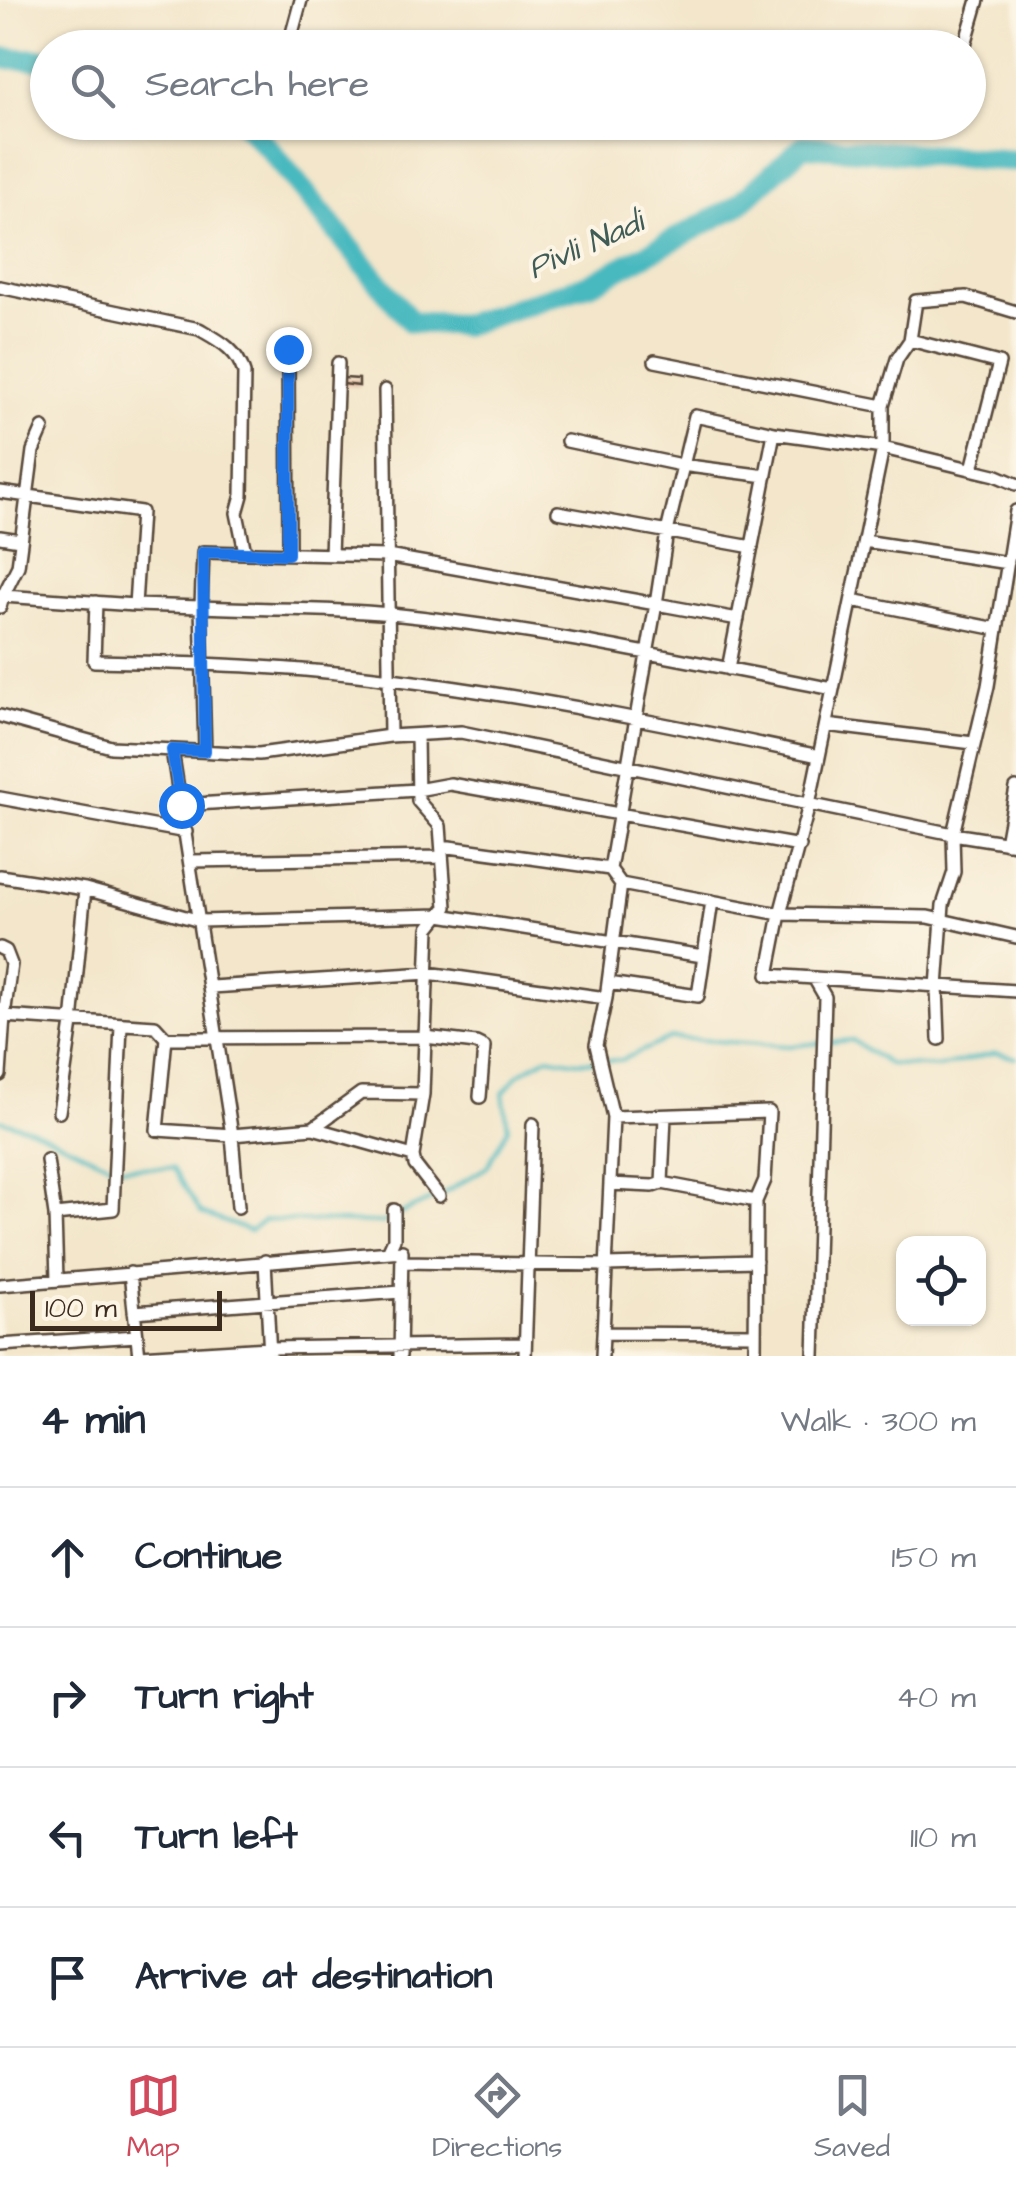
<!DOCTYPE html>
<html lang="en">
<head>
<meta charset="utf-8">
<style>
	body { margin:0; font-family:"Architects Daughter",sans-serif; background:#f2f2f3; color:#1f2937 }
	.controls { position:absolute; right:30px; bottom:30px; display:grid; overflow:hidden; border-radius:20px; box-shadow:0 2px 8px #0004 }
	.controls button { width:90px; height:90px; display:grid; place-items:center; padding:0; border:0; border-bottom:2px solid #e0e1e3; background:#fff; color:#1f2937; font:50px sans-serif }
	.scale { position:absolute; left:30px; bottom:25px; width:192px; box-sizing:border-box; padding-left:10px; border:5px solid #3b2a1e; border-top:0; font-size:28px; line-height:35px; white-space:nowrap; color:#3b2a1e; -webkit-text-stroke:8px #fcf5e5; paint-order:stroke }
	.stop { position:absolute; width:30px; height:30px; margin:-22px; border:8px solid #1a73e8; border-radius:50%; background:#fff }
	.stop.end { background:#1a73e8; border-color:#fff; box-shadow:0 2px 10px #0008 }
	.list { margin:0; padding:0; list-style:none }
	h2 { display:flex; justify-content:space-between; align-items:center; height:130px; margin:0; padding:0 40px; font-size:42px }
	h2 small { font-size:32px; font-weight:400; color:#747a83 }
	.list li { display:grid; grid-template-columns:65px 1fr auto; gap:30px; align-items:center; box-sizing:border-box; height:140px; padding:0 40px; border-top:2px solid #e0e1e3 }
	.list b { display:block; font-size:38px; white-space:nowrap }
	.list em { font-size:32px; font-style:normal; color:#747a83 }
	.icon { flex:none; width:55px; height:55px; fill:none; stroke:currentColor; stroke-width:2; stroke-linecap:round; stroke-linejoin:round }
	.map { position:relative; flex:none; width:1016px; height:1356px; overflow:hidden }
	.search { position:absolute; background:#fff; box-shadow:0 2px 8px #0004; left:30px; right:30px; top:30px; height:110px; display:flex; align-items:center; gap:25px; box-sizing:border-box; padding:0 35px; border-radius:55px; color:#747a83; font-size:38px }
	.sheet { height:690px; background:#fff }
	nav { display:flex; justify-content:space-around; align-items:center; box-sizing:border-box; height:140px; border-top:2px solid #e0e1e3; background:#fff; font-size:28px; color:#747a83 }
	nav a { display:grid; justify-items:center; gap:5px }
	nav .on { color:#d1495b }
	.map>svg:first-child { display:block }
	.lines { fill:none; stroke-linecap:round; stroke-linejoin:round }
	.stream { stroke:#4ab9c0; stroke-width:4 }
	.river { stroke:#4ab9c0; stroke-width:22 }
	.building { fill:url(#building-cross-hatch) }
	.minor-casing { stroke:#574638; stroke-width:16 }
	.minor { stroke:#fff; stroke-width:11 }
	.route { stroke:#1a73e8; stroke-width:12 }
	.labels { text-anchor:middle; stroke-width:8; stroke-linejoin:round; paint-order:stroke }
	.water-label { font-size:32px; font-style:italic; fill:#405c57; stroke:#fcf5e5 }
</style>
</head>
<body>
<div class="map">
<svg width="1016" height="1356" viewBox="0 0 1016 1356">
	<defs>
		<pattern id="building-cross-hatch" width="8" height="8" patternUnits="userSpaceOnUse" patternTransform="scale(2.5)"><rect width="8" height="8" fill="#e2ab95"/><path d="M0 0l8 8M0 8l8-8" fill="none" stroke="#b88b79"/></pattern>
	</defs>
	<rect width="100%" height="100%" fill="#fcf5e5"/>
	<filter id="ink" filterUnits="userSpaceOnUse"><feTurbulence type="fractalNoise" baseFrequency=".01" numOctaves="2"/><feDisplacementMap in="SourceGraphic" scale="20" xChannelSelector="R" yChannelSelector="G"/><feConvolveMatrix kernelMatrix="1 2 1 2 8 2 1 2 1" color-interpolation-filters="sRGB"/></filter>
	<filter id="wash" filterUnits="userSpaceOnUse"><feTurbulence type="fractalNoise" baseFrequency=".0048" numOctaves="4" result="noise"/><feDisplacementMap in="SourceGraphic" scale="40" xChannelSelector="R" yChannelSelector="G"/><feGaussianBlur stdDeviation="2.25" result="paint"/><feColorMatrix in="noise" values="0 0 0 0 0 0 0 0 0 0 0 0 0 0 0 0 0 1.4 0 .05"/><feComposite in="paint" operator="in"/></filter>
	<g filter="url(#wash)">
		<rect width="100%" height="100%" fill="#f3e6ca"/>
		<g class="lines">
			<path class="stream" d="M 0,1120 L 32,1129 L 115,1167 L 173,1168 L 201,1213 L 250,1231 L 264,1220 L 382,1223 L 389,1219
				M 443,1194 L 487,1167 L 508,1128 L 503,1093 L 519,1074 L 547,1057 L 578,1062 L 621,1060 L 671,1038 L 790,1046 L 852,1040 L 888,1064 L 939,1067 L 996,1053 L 1016,1058
				M 398,1215 L 435,1198"/>
			<path class="river" d="M 0,58 L 48,60
				M 243,122 L 271,151 L 411,322 L 464,325 L 592,283 L 736,207 L 803,146 L 1016,161"/>
		</g>
		<g id="blocks">
			<path class="building" d="M 344,378 L 359,379 L 359,386 L 343,384 Z"/>
		</g>
	</g>
	<g filter="url(#ink)">
		<use href="#blocks" fill-opacity="0" stroke="#574638" stroke-width="2.5"/>
		<g class="lines">
			<g class="minor-casing">
				<path id="minor" d="M 288,48 L 301,0
					M 964,48 L 978,0
					M 0,287 L 199,329 C 220,341 237,349 244,373 L 242,495 L 237,513 L 245,552
					M 910,340 L 999,363 L 972,469
					M 288,349 L 289,554
					M 655,361 L 883,406
					M 385,390 L 390,736
					M 567,441 L 681,465 L 766,476
					M 0,492 L 141,512 L 135,605 L 201,607 L 205,751
					M 558,512 L 752,547
					M 0,537 L 20,540
					M 864,541 L 1008,563
					M 331,555 L 338,363
					M 0,595 L 3,596 L 18,566 L 33,451 L 43,428
					M 852,600 L 997,629
					M 96,602 L 94,661 C 193,663 293,666 391,679 C 535,697 677,726 819,756
					M 0,607 L 3,596 L 135,605
					M 738,619 L 656,604 L 667,532 L 695,416 L 774,433
					M 728,669 L 774,433 L 883,448 L 883,406 L 897,359 L 910,340 L 916,301 L 966,297 L 1016,312
					M 0,716 L 111,747 L 259,754 L 390,736 L 461,732 L 953,834 L 988,686 L 1016,511
					M 826,725 L 973,743
					M 172,750 L 232,1135 L 313,1128 L 361,1093 L 423,1094 L 429,928 L 446,907 L 440,826 L 418,801 L 417,735
					M 0,798 L 186,832
					M 181,805 L 417,790 L 450,784 L 800,846
					M 1006,843 L 1016,788
					M 442,846 L 610,869 C 625,780 640,692 656,604 L 387,556 L 203,552 L 201,607 C 264,610 328,608 391,614 C 540,629 687,661 833,689
					M 190,861 L 442,857
					M 610,869 L 621,884 L 780,914 L 809,805 L 883,448 L 995,475 L 1016,484
					M 0,876 L 85,889 L 200,921 L 440,915 L 703,956
					M 1016,937 L 928,917 L 780,914 L 768,975 L 1016,991
					M 0,948 L 6,951 L 11,964 L 4,1016 L 0,1075
					M 814,978 L 825,997 L 814,1356
					M 608,983 L 698,996 L 712,901
					M 211,987 L 428,973 L 606,998 L 621,884
					M 606,998 L 596,1045 L 613,1117
					M 4,1016 L 155,1026 L 166,1038 L 425,1037 L 476,1043 L 484,1047 L 480,1097
					M 166,1038 L 157,1130 L 232,1135 L 238,1207
					M 939,1039 L 937,987 L 943,905 L 954,872 L 953,834 L 1016,844
					M 423,1094 L 413,1156 L 415,1165 L 439,1196
					M 59,1112 L 72,1023 L 85,889
					M 313,1128 L 413,1156
					M 47,1160 L 55,1215 L 57,1280
					M 662,1183 L 756,1201
					M 610,1184 L 653,1186 L 662,1183 L 665,1116
					M 55,1215 L 113,1209 L 121,1025
					M 388,1252 L 394,1239 L 394,1210
					M 265,1261 L 270,1356
					M 402,1262 L 606,1265 L 756,1261
					M 130,1273 L 139,1356
					M 0,1285 L 402,1251 L 400,1356
					M 134,1312 L 401,1292
					M 603,1333 L 755,1334
					M 0,1345 L 137,1336
					M 140,1356 L 269,1348 L 525,1344
					M 525,1356 L 533,1124
					M 602,1356 L 613,1117 L 769,1112 L 765,1180 L 756,1201 L 755,1356"/>
			</g>
			<use href="#minor" class="minor"/>
		</g>
	</g>
	<g class="lines" filter="url(#ink)">
		<path class="route" d="M 181,805 L 172,750 L 205,751 L 203,552 L 288,554 L 288,349"/>
	</g>
	<g class="labels">
		<g class="water-label">
			<text transform="translate(585 244) rotate(-24)" y="11">Pivli Nadi</text>
		</g>
	</g>
</svg>
<div class="controls">
<button><svg class="icon" aria-label="locate" viewBox="0 0 24 24"><circle cx="12" cy="12" r="6"/><path d="M12 2v4M12 18v4M2 12h4M18 12h4"/></svg></button>
</div>
<div class="scale">100 m</div>
<div class="stop" style="left:181px;top:805px"></div>
<div class="stop end" style="left:288px;top:349px"></div>
<div class="search"><svg class="icon" aria-label="search" viewBox="0 0 24 24"><circle cx="10" cy="10" r="6"/><path d="M15 15l6 6"/></svg>Search here</div>
</div>
<section class="sheet">
<h2>4 min<small>Walk · 300 m</small></h2>
<ul class="list">
<li><svg class="icon" aria-label="ahead" viewBox="0 0 24 24"><path d="M12 20V5M6 11l6-6 6 6"/></svg><div><b>Continue</b></div><em>150 m</em></li>
<li><svg class="icon" aria-label="right" viewBox="0 0 24 24"><path d="M7 20v-9h11M14 6l5 5-5 5"/></svg><div><b>Turn right</b></div><em>40 m</em></li>
<li><svg class="icon" aria-label="left" viewBox="0 0 24 24"><path d="M17 20v-9H6M10 6l-5 5 5 5"/></svg><div><b>Turn left</b></div><em>110 m</em></li>
<li><svg class="icon" aria-label="arrive" viewBox="0 0 24 24"><path d="M6 21V4h12l-3 4 3 4H6"/></svg><div><b>Arrive at destination</b></div></li>
</ul>
</section>
<nav>
<a class="on"><svg class="icon" aria-label="map" viewBox="0 0 24 24"><path d="M3 6l6-2 6 2 6-2v14l-6 2-6-2-6 2zM9 4v14M15 6v14"/></svg>Map</a>
<a><svg class="icon" aria-label="directions" viewBox="0 0 24 24"><path d="M12 3l9 9-9 9-9-9zM9 14v-3h6M13 9l2 2-2 2"/></svg>Directions</a>
<a><svg class="icon" aria-label="saved" viewBox="0 0 24 24"><path d="M7 4h10v16l-5-4-5 4z"/></svg>Saved</a>
</nav>
</body>
</html>
